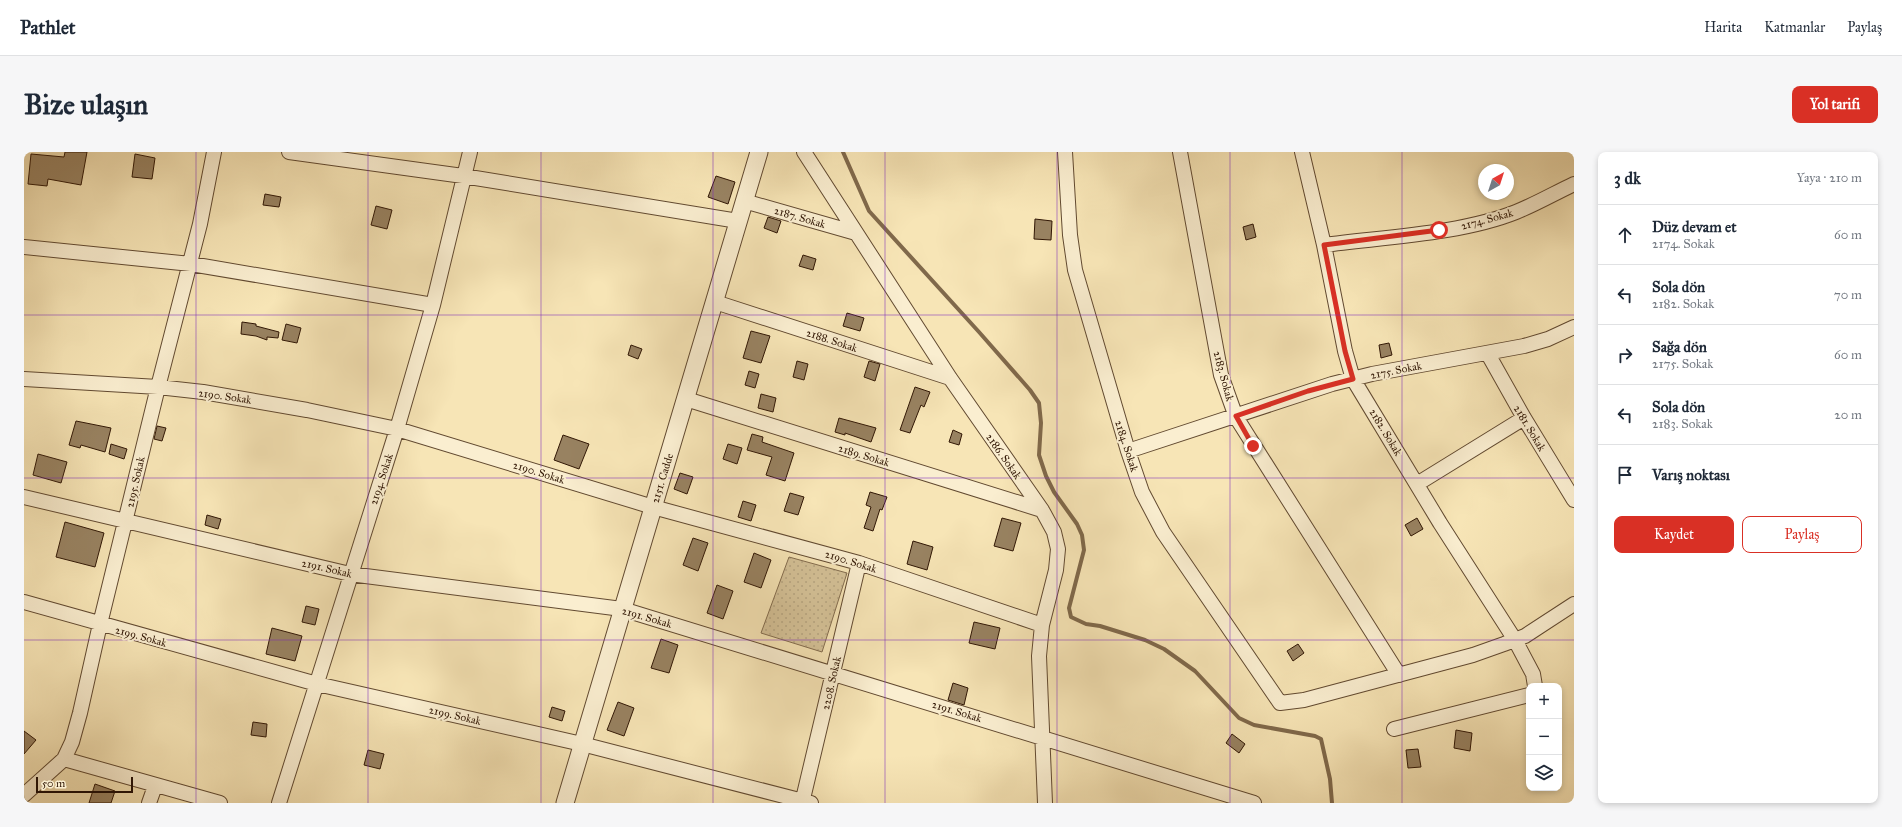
<!DOCTYPE html>
<html lang="tr">
<head>
<meta charset="utf-8">
<style>
	body { margin:0; font-family:"IM FELL Great Primer",serif; background:#f6f6f7; color:#1f2937 }
	.controls { position:absolute; right:12px; bottom:12px; display:grid; overflow:hidden; border-radius:8px; box-shadow:0 2px 6px #0003 }
	.controls button { width:36px; height:36px; display:grid; place-items:center; padding:0; border:0; border-bottom:1px solid #e0e1e3; background:#fff; color:#1f2937; font:20px sans-serif }
	.compass { position:absolute; left:1454px; top:12px; width:36px; height:36px; border-radius:50%; background:#fff; box-shadow:0 2px 6px #0003; rotate:39deg }
	.scale { position:absolute; left:12px; bottom:10px; width:97px; box-sizing:border-box; padding-left:4px; border:2px solid #311705; border-top:0; font-size:11px; line-height:14px; white-space:nowrap; color:#311705; -webkit-text-stroke:3px #faeed0; paint-order:stroke }
	.stop { position:absolute; width:12px; height:12px; margin:-9px; border:3px solid #d93025; border-radius:50%; background:#fff }
	.stop.end { background:#d93025; border-color:#fff; box-shadow:0 1px 4px #0008 }
	.list { margin:0; padding:0; list-style:none }
	h2 { display:flex; justify-content:space-between; align-items:center; height:52px; margin:0; padding:0 16px; font-size:17px }
	h2 small { font-size:13px; font-weight:400; color:#747a83 }
	.list li { display:grid; grid-template-columns:26px 1fr auto; gap:12px; align-items:center; box-sizing:border-box; height:60px; padding:0 16px; border-top:1px solid #e0e1e3 }
	.list b { display:block; font-size:15px; white-space:nowrap }
	.list p { margin:0; font-size:13px; white-space:nowrap; color:#747a83 }
	.list em { font-size:13px; font-style:normal; color:#747a83 }
	.actions { display:flex; gap:8px; padding:12px 16px }
	.actions a { flex:1; padding:9px 0; border:1px solid #d93025; border-radius:8px; text-align:center; font-size:14px; color:#d93025 }
	.actions .main { background:#d93025; color:#fff }
	.icon { flex:none; width:22px; height:22px; fill:none; stroke:currentColor; stroke-width:2; stroke-linecap:round; stroke-linejoin:round }
	.map { position:relative; flex:none; width:1550px; height:651px; overflow:hidden; border-radius:8px }
	header { display:flex; align-items:center; gap:24px; box-sizing:border-box; height:56px; padding:0 20px; background:#fff; border-bottom:1px solid #e0e1e3 }
	header strong { font-size:19px }
	nav { display:flex; gap:22px; margin-inline-start:auto; font-size:14px }
	.intro { display:flex; align-items:center; justify-content:space-between; box-sizing:border-box; height:96px; padding:0 24px }
	h1 { margin:0; font-size:28px }
	.button { padding:10px 18px; border-radius:8px; background:#d93025; color:#fff; font-size:14px; font-weight:700 }
	main { display:flex; gap:24px; padding:0 24px }
	aside { flex:1; background:#fff; border-radius:8px; box-shadow:0 2px 6px #0003 }
	.map>svg:first-child { display:block }
	.park { fill:url(#park-dots); stroke:#836c4e }
	.lines { fill:none; stroke-linecap:round; stroke-linejoin:round }
	.stream { stroke:#80694b; stroke-width:4 }
	.building { fill:#988261; stroke:#311705 }
	.minor-casing { stroke:#624a31; stroke-width:16 }
	.tertiary-casing { stroke:#624a31; stroke-width:19 }
	.minor { stroke:#faeed0; stroke-width:14 }
	.tertiary { stroke:#faeed0; stroke-width:17 }
	.route { stroke:#d93025; stroke-width:5 }
	.grid { fill:none; stroke:#7b2cbf; stroke-width:1; stroke-opacity:0.55 }
	.labels { text-anchor:middle; stroke-width:4; stroke-linejoin:round; paint-order:stroke }
	.street-label { font-size:11px; fill:#311705; stroke:#faeed0 }
</style>
</head>
<body>
<header>
<strong>Pathlet</strong>
<nav><a>Harita</a><a>Katmanlar</a><a>Paylaş</a></nav>
</header>
<div class="intro"><h1>Bize ulaşın</h1><a class="button">Yol tarifi</a></div>
<main>
<div class="map">
<svg width="1550" height="651" viewBox="0 0 1550 651">
	<defs>
		<pattern id="park-dots" width="8" height="8" patternUnits="userSpaceOnUse"><rect width="8" height="8" fill="#d5c298"/><path d="M2 2h.1M6 6h.1" fill="none" stroke="#b7a682" stroke-width="1.8" stroke-linecap="round"/></pattern>
	</defs>
	<rect width="100%" height="100%" fill="#f7e5b6"/>
	<filter id="stains"><feTurbulence type="fractalNoise" baseFrequency=".005" numOctaves="4"/><feColorMatrix values="0 0 0 0 .2 0 0 0 0 .09 0 0 0 0 .02 0 0 0 .5 -.17"/></filter>
	<radialGradient id="worn" r=".72"><stop offset=".6" stop-color="#630" stop-opacity="0"/><stop offset="1" stop-color="#630" stop-opacity=".3"/></radialGradient>
	<path class="park" d="M 765,405 L 823,421 L 798,500 L 737,481 Z"/>
	<g class="lines">
		<path class="stream" d="M 819,0 L 845,59 L 955,180 L 1006,238 L 1015,251 L 1017,271 L 1015,303 L 1022,324 L 1030,340 L 1053,372 L 1058,383 L 1060,398 L 1045,456 L 1047,465 L 1062,472 L 1076,474 L 1121,488 L 1140,497 L 1171,519 L 1215,566 L 1230,573 L 1291,584 L 1297,587 L 1306,627 L 1308,651"/>
	</g>
	<path class="building" d="M 41,0 L 63,0 L 57,33 L 24,27 L 23,34 L 4,32 L 7,2 L 40,5 Z
		M 111,2 L 131,6 L 128,27 L 108,25 Z
		M 692,24 L 711,30 L 704,52 L 684,45 Z
		M 241,42 L 257,45 L 255,55 L 239,53 Z
		M 352,54 L 368,58 L 363,77 L 347,73 Z
		M 744,65 L 757,69 L 753,81 L 740,76 Z
		M 1011,67 L 1028,69 L 1027,88 L 1010,87 Z
		M 1229,72 L 1232,85 L 1222,88 L 1219,75 Z
		M 779,103 L 792,107 L 789,118 L 775,114 Z
		M 823,161 L 840,166 L 836,179 L 819,174 Z
		M 218,170 L 232,172 L 232,174 L 255,180 L 254,186 L 243,185 L 243,188 L 232,184 L 217,182 Z
		M 262,172 L 277,176 L 273,191 L 258,188 Z
		M 727,179 L 746,184 L 737,211 L 719,206 Z
		M 1365,191 L 1368,203 L 1357,206 L 1355,193 Z
		M 607,193 L 618,197 L 614,207 L 604,203 Z
		M 773,209 L 784,212 L 780,228 L 769,225 Z
		M 845,209 L 856,212 L 851,229 L 840,225 Z
		M 725,219 L 735,222 L 731,236 L 721,233 Z
		M 891,235 L 906,240 L 900,255 L 897,253 L 886,281 L 876,278 Z
		M 737,242 L 752,246 L 749,260 L 734,256 Z
		M 815,266 L 852,276 L 847,290 L 821,281 L 821,283 L 811,280 Z
		M 52,269 L 87,276 L 81,300 L 57,293 L 56,296 L 45,293 Z
		M 133,274 L 142,276 L 138,289 L 130,287 Z
		M 929,278 L 938,282 L 935,293 L 925,290 Z
		M 728,282 L 739,285 L 738,290 L 770,301 L 761,329 L 742,323 L 748,305 L 723,298 Z
		M 539,283 L 565,292 L 555,317 L 530,308 Z
		M 87,292 L 103,297 L 100,307 L 85,302 Z
		M 704,292 L 718,296 L 713,312 L 699,307 Z
		M 14,302 L 43,310 L 37,331 L 9,323 Z
		M 656,321 L 669,325 L 663,342 L 650,337 Z
		M 846,340 L 863,345 L 858,358 L 856,357 L 849,379 L 840,376 L 847,355 L 842,353 Z
		M 766,341 L 780,345 L 774,363 L 760,359 Z
		M 719,349 L 732,353 L 727,369 L 714,365 Z
		M 183,363 L 197,367 L 194,377 L 181,373 Z
		M 978,366 L 997,371 L 989,399 L 970,394 Z
		M 1393,366 L 1399,377 L 1387,384 L 1381,373 Z
		M 41,370 L 80,381 L 71,415 L 32,405 Z
		M 669,386 L 684,391 L 674,419 L 659,413 Z
		M 889,389 L 909,395 L 903,418 L 883,412 Z
		M 730,401 L 747,408 L 737,436 L 720,430 Z
		M 693,433 L 709,439 L 699,467 L 683,461 Z
		M 282,454 L 295,457 L 291,473 L 278,470 Z
		M 950,470 L 976,476 L 971,497 L 945,491 Z
		M 248,476 L 278,484 L 271,509 L 242,502 Z
		M 637,487 L 654,493 L 645,521 L 627,516 Z
		M 1274,492 L 1280,501 L 1269,509 L 1263,499 Z
		M 929,531 L 944,536 L 940,553 L 924,548 Z
		M 594,550 L 610,556 L 600,584 L 583,578 Z
		M 528,555 L 541,559 L 538,569 L 525,565 Z
		M 229,570 L 243,572 L 242,585 L 227,583 Z
		M 1432,578 L 1448,581 L 1446,599 L 1430,596 Z
		M 0,579 L 12,588 L 0,602 Z
		M 1208,582 L 1221,592 L 1215,601 L 1202,591 Z
		M 1394,597 L 1397,615 L 1384,616 L 1382,598 Z
		M 344,598 L 360,602 L 356,617 L 340,613 Z
		M 71,632 L 91,639 L 87,651 L 65,651 Z"/>
	<g class="lines">
		<g class="minor-casing">
			<path id="minor" d="M 265,0 L 439,24 L 714,69
				M 780,0 L 926,226 L 1018,358 L 1030,380 L 1034,397 L 1032,418 L 1018,473 L 1015,504 L 1021,651
				M 1041,0 L 1046,83 L 1051,118 L 1104,299 L 1118,340 L 1139,380 L 1256,551 L 1280,548 L 1449,503 L 1480,492 L 1501,484 L 1550,452
				M 1156,0 L 1197,223 L 1212,265 L 1375,523
				M 1278,0 L 1300,93 L 1321,199 L 1329,227 L 1416,371 L 1491,488 L 1509,522 L 1511,534
				M 720,49 L 832,81
				M 1300,93 C 1360,85 1437,82 1492,60 C 1512,52 1531,41 1550,32
				M 0,95 L 167,112 L 409,153
				M 691,150 L 926,226
				M 1464,202 L 1500,266 L 1550,348
				M 0,227 L 134,235 L 179,240 L 283,258 L 373,277 L 629,355 L 835,411 L 1018,473
				M 662,247 L 1018,358
				M 1104,299 L 1308,232 L 1348,222 L 1500,194 L 1524,187 L 1550,175
				M 1393,332 L 1500,266
				M 0,345 L 326,422 L 598,457 L 1230,651
				M 0,450 L 293,532 L 558,592 L 787,651
				M 1370,577 L 1505,543
				M 40,607 L 196,651
				M 0,643 L 40,607 L 48,590 L 56,561 L 76,472 L 134,235 L 176,72 L 190,0
				M 125,651 L 131,634
				M 255,651 L 373,277 L 409,153 L 446,0
				M 778,651 L 835,411"/>
		</g>
		<g class="tertiary-casing">
			<path id="tertiary" d="M 541,651 L 735,0"/>
		</g>
		<use href="#minor" class="minor"/>
		<use href="#tertiary" class="tertiary"/>
	</g>
	<g class="lines">
		<path class="route" d="M 1229,294 L 1212,264 L 1284,239 L 1329,227 L 1321,199 L 1300,93 L 1415,78"/>
	</g>
	<path class="grid" d="M 172,0 L 172,651M 344,0 L 344,651M 517,0 L 517,651M 689,0 L 689,651M 861,0 L 861,651M 1033,0 L 1033,651M 1206,0 L 1206,651M 1378,0 L 1378,651M 0,163 L 1550,163M 0,326 L 1550,326M 0,488 L 1550,488"/>
	<g class="labels">
		<g class="street-label">
			<text transform="translate(776 65) rotate(16)" y="4">2187. Sokak</text>
			<text transform="translate(1463 67) rotate(-15)" y="4">2174. Sokak</text>
			<text transform="translate(808 188) rotate(18)" y="4">2188. Sokak</text>
			<text transform="translate(1372 218) rotate(-11)" y="4">2175. Sokak</text>
			<text transform="translate(1200 224) rotate(75)" y="4">2183. Sokak</text>
			<text transform="translate(201 244) rotate(8)" y="4">2190. Sokak</text>
			<text transform="translate(1506 276) rotate(59)" y="4">2181. Sokak</text>
			<text transform="translate(1362 280) rotate(59)" y="4">2182. Sokak</text>
			<text transform="translate(1103 294) rotate(72)" y="4">2184. Sokak</text>
			<text transform="translate(840 303) rotate(17)" y="4">2189. Sokak</text>
			<text transform="translate(980 304) rotate(55)" y="4">2186. Sokak</text>
			<text transform="translate(515 320) rotate(17)" y="4">2190. Sokak</text>
			<text transform="translate(638 326) rotate(-73)" y="4">2151. Cadde</text>
			<text transform="translate(357 327) rotate(-72)" y="4">2194. Sokak</text>
			<text transform="translate(111 330) rotate(-77)" y="4">2195. Sokak</text>
			<text transform="translate(827 409) rotate(17)" y="4">2190. Sokak</text>
			<text transform="translate(303 416) rotate(13)" y="4">2191. Sokak</text>
			<text transform="translate(623 465) rotate(16)" y="4">2191. Sokak</text>
			<text transform="translate(117 484) rotate(15)" y="4">2199. Sokak</text>
			<text transform="translate(807 531) rotate(-77)" y="4">2208. Sokak</text>
			<text transform="translate(933 559) rotate(17)" y="4">2191. Sokak</text>
			<text transform="translate(431 563) rotate(13)" y="4">2199. Sokak</text>
		</g>
	</g>
	<rect width="100%" height="100%" filter="url(#stains)"/>
	<rect width="100%" height="100%" fill="url(#worn)"/>
</svg>
<div class="controls">
<button>+</button>
<button>−</button>
<button><svg class="icon" aria-label="layers" viewBox="0 0 24 24"><path d="M12 4l9 5-9 5-9-5zM3 14l9 5 9-5"/></svg></button>
</div>
<svg class="compass" viewBox="-18 -18 36 36"><path d="M0-13l5 13h-10z" fill="#e53935"/><path d="M0 13l5-13h-10z" fill="#747a83"/></svg>
<div class="scale">50 m</div>
<div class="stop" style="left:1415px;top:78px"></div>
<div class="stop end" style="left:1229px;top:294px"></div>
</div>
<aside>
<h2>3 dk<small>Yaya · 210 m</small></h2>
<ul class="list">
<li><svg class="icon" aria-label="ahead" viewBox="0 0 24 24"><path d="M12 20V5M6 11l6-6 6 6"/></svg><div><b>Düz devam et</b><p>2174. Sokak</p></div><em>60 m</em></li>
<li><svg class="icon" aria-label="left" viewBox="0 0 24 24"><path d="M17 20v-9H6M10 6l-5 5 5 5"/></svg><div><b>Sola dön</b><p>2182. Sokak</p></div><em>70 m</em></li>
<li><svg class="icon" aria-label="right" viewBox="0 0 24 24"><path d="M7 20v-9h11M14 6l5 5-5 5"/></svg><div><b>Sağa dön</b><p>2175. Sokak</p></div><em>60 m</em></li>
<li><svg class="icon" aria-label="left" viewBox="0 0 24 24"><path d="M17 20v-9H6M10 6l-5 5 5 5"/></svg><div><b>Sola dön</b><p>2183. Sokak</p></div><em>20 m</em></li>
<li><svg class="icon" aria-label="arrive" viewBox="0 0 24 24"><path d="M6 21V4h12l-3 4 3 4H6"/></svg><div><b>Varış noktası</b></div></li>
</ul>
<div class="actions"><a class="main">Kaydet</a><a>Paylaş</a></div>
</aside>
</main>
</body>
</html>
